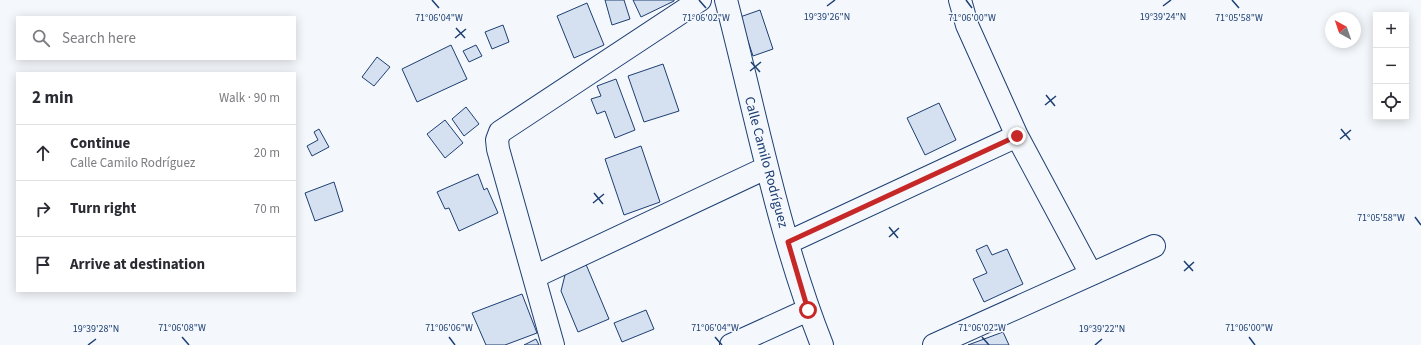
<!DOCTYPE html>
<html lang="en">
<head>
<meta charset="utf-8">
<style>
	body { margin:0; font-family:"Source Sans 3",sans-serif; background:#f2f2f3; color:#2b2b33 }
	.controls { position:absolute; right:12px; top:12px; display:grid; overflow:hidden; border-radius:0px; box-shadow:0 2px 10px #0003 }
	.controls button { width:36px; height:36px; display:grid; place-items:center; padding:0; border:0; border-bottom:1px solid #e1e1e2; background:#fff; color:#2b2b33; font:20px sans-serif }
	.compass { position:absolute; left:1325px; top:12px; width:36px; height:36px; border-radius:50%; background:#fff; box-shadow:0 2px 10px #0003; rotate:320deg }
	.stop { position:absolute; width:12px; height:12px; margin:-9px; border:3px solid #c62828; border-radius:50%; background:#fff }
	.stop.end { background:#c62828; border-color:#fff; box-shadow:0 1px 4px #0008 }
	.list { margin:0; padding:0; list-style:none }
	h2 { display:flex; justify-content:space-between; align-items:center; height:52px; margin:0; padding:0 16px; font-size:17px }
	h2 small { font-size:13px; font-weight:400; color:#7c7c81 }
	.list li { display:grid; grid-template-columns:26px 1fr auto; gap:12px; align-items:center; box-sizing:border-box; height:56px; padding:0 16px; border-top:1px solid #e1e1e2 }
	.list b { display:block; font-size:15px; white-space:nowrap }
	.list p { margin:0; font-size:13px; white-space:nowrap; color:#7c7c81 }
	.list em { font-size:13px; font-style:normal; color:#7c7c81 }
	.icon { flex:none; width:22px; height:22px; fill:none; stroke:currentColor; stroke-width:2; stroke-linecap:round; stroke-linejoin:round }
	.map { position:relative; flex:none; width:1421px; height:345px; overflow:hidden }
	.search { position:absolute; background:#fff; box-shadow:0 2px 10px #0003; left:16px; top:16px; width:280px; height:44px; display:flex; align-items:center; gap:10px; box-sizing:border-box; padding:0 14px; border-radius:0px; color:#7c7c81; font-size:15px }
	.panel { position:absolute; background:#fff; box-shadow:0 2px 10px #0003; left:16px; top:72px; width:280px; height:220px; border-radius:0px }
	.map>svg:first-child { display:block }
	.building { fill:#d5e0f0; stroke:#1d3f73 }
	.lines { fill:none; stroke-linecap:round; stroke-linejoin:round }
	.minor-casing { stroke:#1d3f73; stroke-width:24 }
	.minor { stroke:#f4f7fb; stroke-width:22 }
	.route { stroke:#c62828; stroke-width:5 }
	.ticks { fill:none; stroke:#1d3f73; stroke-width:1.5 }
	.labels { text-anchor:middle; stroke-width:3; stroke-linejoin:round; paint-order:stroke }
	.street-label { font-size:14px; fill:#1d3f73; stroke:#f4f7fb }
	.ticks-label { font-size:10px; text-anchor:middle; fill:#1d3f73; stroke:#f4f7fb; stroke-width:3; stroke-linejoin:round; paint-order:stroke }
</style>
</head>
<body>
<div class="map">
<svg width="1421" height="345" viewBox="0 0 1421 345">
	<rect width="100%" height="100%" fill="#f4f7fb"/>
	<path class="building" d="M 605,0 L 624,0 L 630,19 L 612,25 Z
		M 633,0 L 674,0 L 674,1 L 641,17 Z
		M 587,3 L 604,45 L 574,58 L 557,16 Z
		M 760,10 L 773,49 L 753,56 L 740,17 Z
		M 503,25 L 509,42 L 492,49 L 485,32 Z
		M 451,45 L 467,79 L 417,102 L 402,69 Z
		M 476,45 L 482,56 L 469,62 L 463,51 Z
		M 377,57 L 390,67 L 374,86 L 362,77 Z
		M 663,64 L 679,111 L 644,122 L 628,76 Z
		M 616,79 L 635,130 L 615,138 L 605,111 L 597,114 L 591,99 L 601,96 L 597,86 Z
		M 939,103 L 956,140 L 925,155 L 907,118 Z
		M 466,107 L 479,124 L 464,136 L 452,119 Z
		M 445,120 L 463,143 L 445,158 L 427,134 Z
		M 319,129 L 329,147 L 312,156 L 307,146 L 318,140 L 314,132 Z
		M 641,146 L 660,202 L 624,215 L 605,159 Z
		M 478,174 L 484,190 L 487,188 L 498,213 L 459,231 L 449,208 L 445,209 L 437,192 Z
		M 334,182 L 343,211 L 315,221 L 305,193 Z
		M 987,245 L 992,255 L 1007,249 L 1023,284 L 984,302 L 973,279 L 987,273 L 976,250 Z
		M 585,262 L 609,319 L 578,332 L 561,291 L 566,271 Z
		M 522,294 L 537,333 L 505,345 L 486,345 L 472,313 Z
		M 646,310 L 654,329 L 622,342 L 614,323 Z
		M 1003,332 L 1009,345 L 968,345 Z
		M 536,339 L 539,345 L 524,345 Z"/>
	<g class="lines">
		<g class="minor-casing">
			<path id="minor" d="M 726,0 C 756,115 778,234 822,345
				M 960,0 L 967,25 L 1017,136 L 1091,274
				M 789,242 L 1017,136
				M 534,277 L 766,168
				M 553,345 L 498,149 L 497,140 L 500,132 L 700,0
				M 731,345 L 808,310
				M 934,345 L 1154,246"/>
		</g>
		<use href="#minor" class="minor"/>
	</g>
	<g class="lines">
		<path class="route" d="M 808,310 L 788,242 L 1017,136"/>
	</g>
	<path class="ticks" d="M 432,0 L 439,8M 699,0 L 706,8M 966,0 L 972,8M 1232,0 L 1239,8M 827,6 L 835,0M 1163,6 L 1171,0M 456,28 L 465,38M 455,38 L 466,29M 751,62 L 760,72M 750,71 L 761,62M 1046,95 L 1055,106M 1045,105 L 1056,96M 1341,129 L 1350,140M 1340,139 L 1351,130M 594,193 L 603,204M 593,203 L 604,194M 1415,217 L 1421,225M 889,227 L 898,238M 889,237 L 899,228M 1184,261 L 1193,271M 1184,271 L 1194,262M 182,337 L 189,345M 449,337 L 455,345M 715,337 L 722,345M 982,337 L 989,345M 1249,337 L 1255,345M 88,345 L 96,339M 1095,345 L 1102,339"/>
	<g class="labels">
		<g class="street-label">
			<text transform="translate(767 162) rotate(75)" y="5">Calle Camilo Rodríguez</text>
		</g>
	</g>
	<g class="ticks-label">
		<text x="827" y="20">19°39'26"N</text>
		<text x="1163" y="20">19°39'24"N</text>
		<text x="972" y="21">71°06'00"W</text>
		<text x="439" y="21">71°06'04"W</text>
		<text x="706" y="21">71°06'02"W</text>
		<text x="1239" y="21">71°05'58"W</text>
		<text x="1381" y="221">71°05'58"W</text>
		<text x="182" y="331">71°06'08"W</text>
		<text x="449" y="331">71°06'06"W</text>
		<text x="715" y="331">71°06'04"W</text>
		<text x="982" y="331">71°06'02"W</text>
		<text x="1249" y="331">71°06'00"W</text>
		<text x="96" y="332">19°39'28"N</text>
		<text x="1102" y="332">19°39'22"N</text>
	</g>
</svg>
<div class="controls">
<button>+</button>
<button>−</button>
<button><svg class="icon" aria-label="locate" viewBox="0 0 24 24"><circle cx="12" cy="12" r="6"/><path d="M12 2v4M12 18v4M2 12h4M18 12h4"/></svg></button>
</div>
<svg class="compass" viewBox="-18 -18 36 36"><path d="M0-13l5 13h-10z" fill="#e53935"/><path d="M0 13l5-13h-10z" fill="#7c7c81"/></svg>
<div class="stop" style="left:808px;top:310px"></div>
<div class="stop end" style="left:1017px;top:136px"></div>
<div class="search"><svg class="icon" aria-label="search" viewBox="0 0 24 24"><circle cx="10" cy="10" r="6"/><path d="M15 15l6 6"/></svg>Search here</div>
<section class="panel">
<h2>2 min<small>Walk · 90 m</small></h2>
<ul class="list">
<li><svg class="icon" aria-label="ahead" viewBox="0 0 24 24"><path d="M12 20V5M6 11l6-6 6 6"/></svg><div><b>Continue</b><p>Calle Camilo Rodríguez</p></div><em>20 m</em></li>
<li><svg class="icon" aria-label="right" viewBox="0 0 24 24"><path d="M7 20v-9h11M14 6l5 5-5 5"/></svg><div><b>Turn right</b></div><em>70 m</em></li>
<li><svg class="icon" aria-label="arrive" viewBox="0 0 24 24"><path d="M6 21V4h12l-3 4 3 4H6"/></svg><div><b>Arrive at destination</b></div></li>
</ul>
</section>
</div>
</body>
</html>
